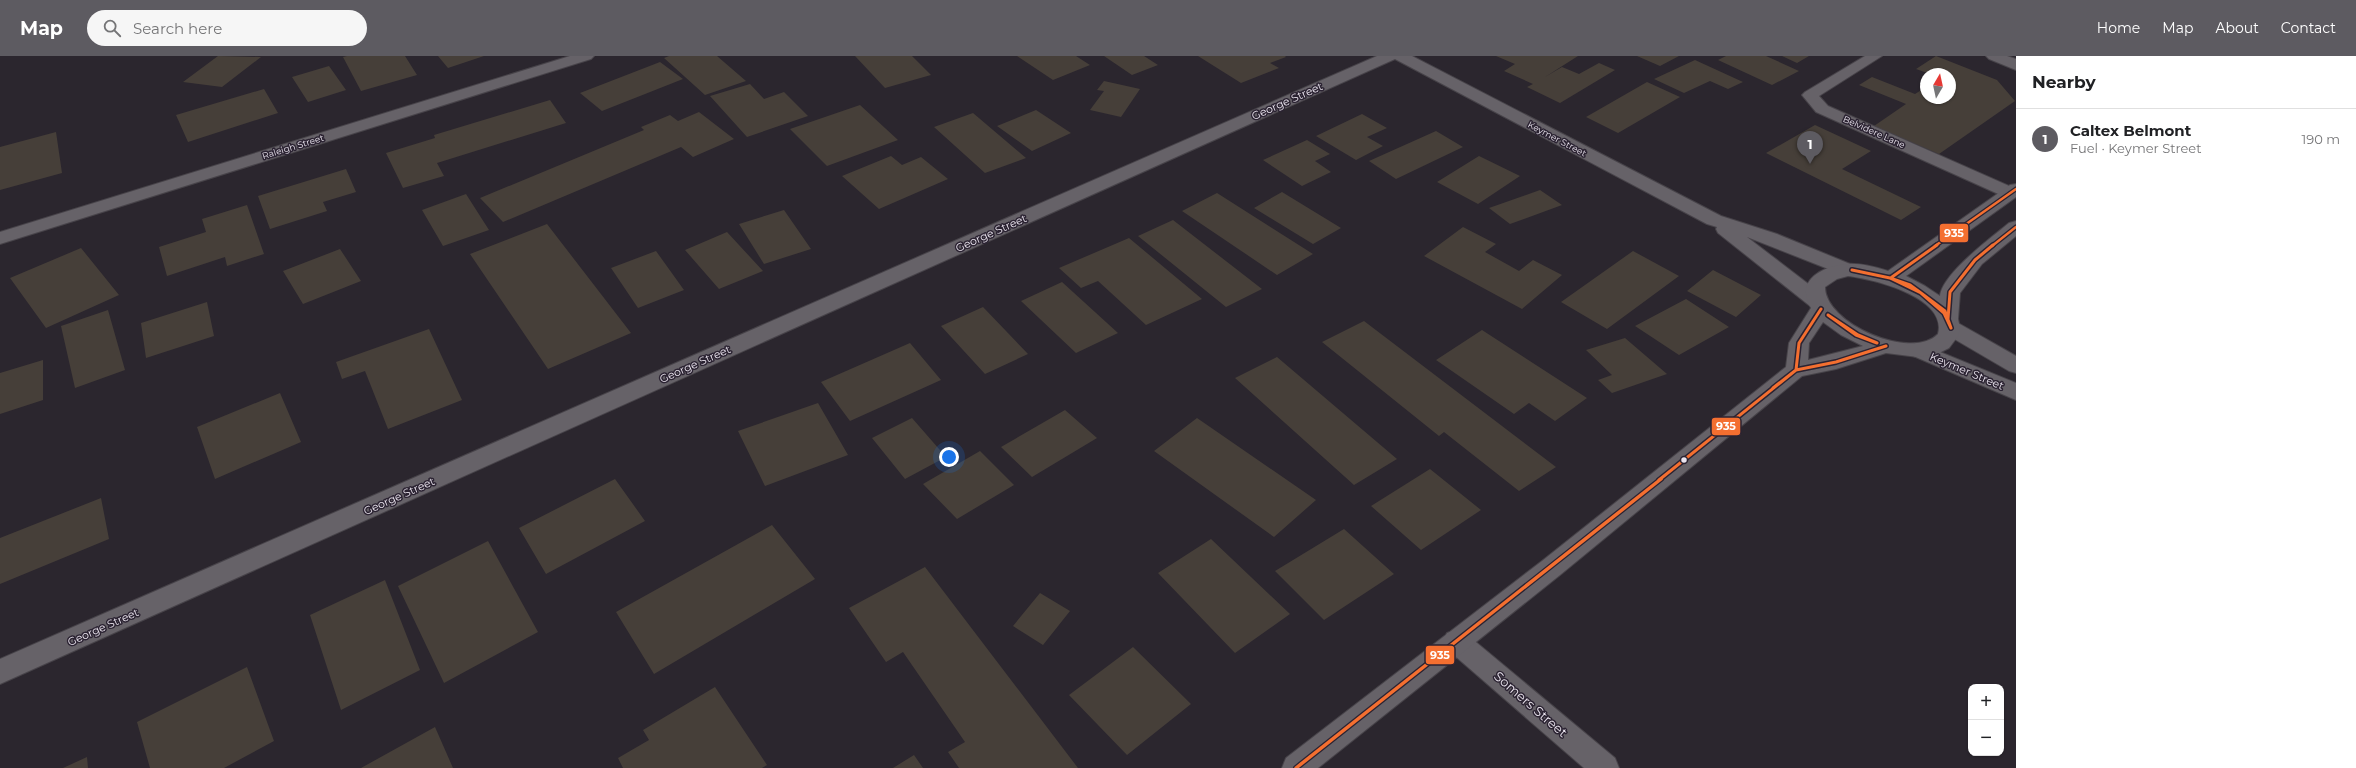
<!DOCTYPE html>
<html lang="en">
<head>
<meta charset="utf-8">
<style>
	body { margin:0; font-family:Montserrat,sans-serif; background:#f6f6f6; color:#202124 }
	.controls { position:absolute; right:12px; bottom:12px; display:grid; overflow:hidden; border-radius:8px; box-shadow:0 1px 3px #0004 }
	.controls button { width:36px; height:36px; display:grid; place-items:center; padding:0; border:0; border-bottom:1px solid #e0e0e0; background:#fff; color:#202124; font:20px sans-serif }
	.compass { position:absolute; left:1920px; top:12px; width:36px; height:36px; border-radius:50%; background:#fff; box-shadow:0 1px 3px #0004; rotate:9deg }
	.you { position:absolute; left:949px; top:401px; width:14px; height:14px; margin:-10px; border:3px solid #fff; border-radius:50%; background:#1a73e8; box-shadow:0 0 0 6px #1a73e833 }
	.badge { display:grid; place-items:center; width:26px; height:26px; border-radius:50%; background:#5d5b61; color:#fff; font-size:13px; font-weight:700 }
	.pin { position:absolute; translate:-50% -33px; filter:drop-shadow(0 1px 2px #0008) }
	.pin::after { content:''; position:absolute; top:21px; width:14px; height:12px; background:inherit; clip-path:polygon(0 0,100% 0,50% 100%) }
	.list { margin:0; padding:0; list-style:none }
	h2 { display:flex; justify-content:space-between; align-items:center; height:52px; margin:0; padding:0 16px; font-size:17px }
	h2 small { font-size:13px; font-weight:400; color:#757577 }
	.list li { display:grid; grid-template-columns:26px 1fr auto; gap:12px; align-items:center; box-sizing:border-box; height:60px; padding:0 16px; border-top:1px solid #e0e0e0 }
	.list b { display:block; font-size:15px; white-space:nowrap }
	.list p { margin:0; font-size:13px; white-space:nowrap; color:#757577 }
	.list em { font-size:13px; font-style:normal; color:#757577 }
	.icon { flex:none; width:22px; height:22px; fill:none; stroke:currentColor; stroke-width:2; stroke-linecap:round; stroke-linejoin:round }
	.map { position:relative; flex:none; width:2016px; height:712px; overflow:hidden }
	header { display:flex; align-items:center; gap:24px; box-sizing:border-box; height:56px; padding:0 20px; background:#5d5b61; color:#fff }
	header strong { font-size:19px }
	nav { display:flex; gap:22px; margin-inline-start:auto; font-size:14px }
	.search { width:280px; height:36px; background:#f6f6f6; display:flex; align-items:center; gap:10px; box-sizing:border-box; padding:0 14px; border-radius:22px; color:#757577; font-size:15px }
	main { display:flex }
	aside { flex:1; background:#fff }
	.map>svg:first-child { display:block }
	.building { fill:#463f39 }
	.lines { fill:none; stroke-linecap:round; stroke-linejoin:round }
	.service-casing { stroke:#474349; stroke-width:2 }
	.minor-casing { stroke:#474349; stroke-width:2 }
	.tertiary-casing { stroke:#474349; stroke-width:2 }
	.service { fill:#666268; fill-rule:evenodd }
	.minor { fill:#666268; fill-rule:evenodd }
	.tertiary { fill:#666268; fill-rule:evenodd }
	.bus-1-far2-casing { stroke:#2b2332; stroke-width:5 }
	.bus-1-far1-casing { stroke:#2b2332; stroke-width:6 }
	.bus-1-casing { stroke:#2b2332; stroke-width:6 }
	.bus-1-far2 { stroke:#f46f30; stroke-width:2.5 }
	.bus-1-far1 { stroke:#f46f30; stroke-width:3 }
	.bus-1 { stroke:#f46f30; stroke-width:3.5 }
	.bus-dot { fill:#ebe5ef; stroke:#2b2332; stroke-width:1.5 }
	.labels { text-anchor:middle; stroke-width:3; stroke-linejoin:round; paint-order:stroke }
	.far-street-label { font-size:9px; fill:#ebe5ef; stroke:#2b2332 }
	.street-label { font-size:11px; fill:#ebe5ef; stroke:#2b2332 }
	.near-street-label { font-size:13px; fill:#ebe5ef; stroke:#2b2332 }
	.line-badge { stroke:#2b2332; stroke-width:1.5 }
	.badge-label { font-size:11px; text-anchor:middle; font-weight:bold; fill:#fff }
</style>
</head>
<body>
<header>
<strong>Map</strong>
<div class="search"><svg class="icon" aria-label="search" viewBox="0 0 24 24"><circle cx="10" cy="10" r="6"/><path d="M15 15l6 6"/></svg>Search here</div>
<nav><a>Home</a><a>Map</a><a>About</a><a>Contact</a></nav>
</header>
<main>
<div class="map">
<svg width="2016" height="712" viewBox="0 0 2016 712">
	<rect width="100%" height="100%" fill="#2b262e"/>
	<path class="building" d="M 218,0 L 261,1 L 222,31 L 183,26 Z
		M 347,0 L 405,0 L 417,19 L 361,35 L 343,1 Z
		M 438,0 L 484,0 L 448,12 Z
		M 669,0 L 717,0 L 746,25 L 705,39 L 664,2 Z
		M 855,0 L 912,0 L 931,19 L 885,32 Z
		M 1017,0 L 1076,0 L 1090,9 L 1053,24 Z
		M 1104,0 L 1144,0 L 1158,9 L 1132,19 Z
		M 1198,0 L 1285,0 L 1286,1 L 1270,7 L 1279,12 L 1241,27 Z
		M 1496,0 L 1578,0 L 1545,21 L 1562,11 L 1579,18 L 1599,7 L 1615,14 L 1560,47 L 1527,31 L 1533,28 L 1504,15 L 1515,8 Z
		M 1637,0 L 1679,0 L 1660,10 Z
		M 1726,0 L 1766,0 L 1799,15 L 1772,29 L 1718,4 Z
		M 1782,0 L 1809,0 L 1797,7 Z
		M 1936,0 L 1997,24 L 2015,45 L 1939,98 L 1874,70 L 1906,48 L 1859,29 L 1872,21 L 1915,38 L 1926,31 L 1926,42 L 1950,42 L 1950,30 L 1953,27 L 1950,26 L 1950,18 L 1930,18 L 1916,13 Z
		M 1695,4 L 1743,26 L 1728,33 L 1710,25 L 1684,37 L 1654,23 Z
		M 660,6 L 683,23 L 602,55 L 580,37 Z
		M 329,10 L 346,34 L 308,46 L 292,21 Z
		M 1104,25 L 1140,33 L 1121,61 L 1090,54 L 1104,35 L 1097,34 Z
		M 1647,26 L 1680,41 L 1618,77 L 1586,61 Z
		M 750,28 L 764,43 L 784,36 L 808,60 L 747,81 L 710,40 Z
		M 264,33 L 278,57 L 188,86 L 176,59 Z
		M 550,44 L 566,67 L 437,107 L 444,120 L 403,132 L 386,97 L 435,82 L 434,79 Z
		M 860,49 L 898,84 L 827,110 L 790,73 Z
		M 1036,54 L 1071,77 L 1032,95 L 997,70 Z
		M 699,56 L 734,83 L 693,101 L 681,91 L 503,166 L 480,142 L 644,74 L 641,71 L 670,59 L 678,65 Z
		M 973,57 L 1026,102 L 985,117 L 934,71 Z
		M 1362,58 L 1387,72 L 1367,81 L 1383,90 L 1356,104 L 1316,80 Z
		M 1815,69 L 1871,95 L 1842,113 L 1921,151 L 1901,164 L 1766,97 Z
		M 1436,75 L 1463,91 L 1396,123 L 1369,105 Z
		M 56,76 L 62,117 L 0,134 L 0,91 Z
		M 1307,84 L 1330,98 L 1315,105 L 1331,116 L 1302,130 L 1263,104 Z
		M 891,100 L 902,109 L 921,101 L 948,123 L 879,153 L 842,120 Z
		M 1479,100 L 1520,120 L 1478,148 L 1437,126 Z
		M 346,113 L 356,136 L 323,146 L 327,155 L 270,173 L 258,140 Z
		M 1540,134 L 1562,149 L 1510,168 L 1489,152 Z
		M 1282,136 L 1341,172 L 1313,188 L 1254,152 Z
		M 1217,137 L 1313,198 L 1277,219 L 1182,155 Z
		M 466,138 L 489,174 L 443,190 L 422,154 Z
		M 247,149 L 264,198 L 227,210 L 225,201 L 167,220 L 159,191 L 206,176 L 202,163 Z
		M 784,154 L 811,193 L 764,208 L 739,168 Z
		M 1173,164 L 1262,233 L 1226,251 L 1138,180 Z
		M 547,168 L 631,277 L 548,313 L 470,198 Z
		M 1463,171 L 1496,188 L 1485,196 L 1519,215 L 1533,204 L 1562,219 L 1522,253 L 1424,200 Z
		M 727,176 L 763,215 L 719,233 L 685,194 Z
		M 1129,182 L 1202,243 L 1146,269 L 1098,225 L 1081,232 L 1059,212 Z
		M 81,192 L 119,239 L 46,272 L 10,222 Z
		M 340,193 L 361,225 L 303,248 L 283,215 Z
		M 656,195 L 684,234 L 638,252 L 611,212 Z
		M 1633,195 L 1679,220 L 1607,273 L 1561,246 Z
		M 1713,214 L 1761,239 L 1736,261 L 1687,235 Z
		M 1062,226 L 1118,277 L 1076,297 L 1021,245 Z
		M 1686,243 L 1729,271 L 1679,299 L 1635,270 Z
		M 207,246 L 214,280 L 146,302 L 141,267 Z
		M 983,251 L 1028,298 L 985,318 L 941,270 Z
		M 108,254 L 125,314 L 75,332 L 61,270 Z
		M 1364,265 L 1556,411 L 1519,435 L 1444,376 L 1439,380 L 1322,286 Z
		M 429,273 L 462,344 L 388,373 L 365,315 L 342,323 L 336,306 Z
		M 1482,274 L 1587,342 L 1555,365 L 1529,347 L 1514,358 L 1436,304 Z
		M 1625,282 L 1667,318 L 1612,337 L 1598,324 L 1612,319 L 1586,294 Z
		M 910,287 L 941,324 L 850,365 L 821,326 Z
		M 1277,301 L 1397,403 L 1354,429 L 1235,322 Z
		M 43,304 L 43,344 L 0,358 L 0,317 Z
		M 280,337 L 301,386 L 215,423 L 197,371 Z
		M 818,347 L 848,399 L 765,430 L 738,375 Z
		M 1065,354 L 1097,382 L 1032,421 L 1001,391 Z
		M 912,362 L 946,401 L 905,423 L 872,382 Z
		M 1197,362 L 1316,444 L 1274,481 L 1154,395 Z
		M 980,395 L 1014,429 L 957,463 L 923,428 Z
		M 1430,413 L 1481,454 L 1421,494 L 1371,450 Z
		M 615,423 L 645,465 L 546,518 L 519,472 Z
		M 101,442 L 109,483 L 0,528 L 0,482 Z
		M 772,469 L 815,523 L 654,618 L 616,556 Z
		M 1344,473 L 1394,518 L 1324,564 L 1275,515 Z
		M 1211,483 L 1290,558 L 1235,597 L 1158,517 Z
		M 488,485 L 538,576 L 444,627 L 398,530 Z
		M 925,511 L 1078,712 L 959,712 L 948,696 L 965,686 L 903,596 L 886,606 L 849,552 Z
		M 385,524 L 420,614 L 341,654 L 310,559 Z
		M 1040,537 L 1070,555 L 1043,589 L 1013,570 Z
		M 1133,591 L 1191,648 L 1127,699 L 1069,639 Z
		M 247,611 L 274,685 L 224,712 L 150,712 L 137,666 Z
		M 715,631 L 767,709 L 762,712 L 623,712 L 618,702 L 649,684 L 643,674 Z
		M 435,671 L 453,712 L 361,712 Z
		M 914,699 L 923,712 L 893,712 Z
		M 87,701 L 88,712 L 63,712 Z"/>
	<g class="lines">
		<g class="service-casing">
			<path id="service" d="M 1865,0 L 1882,0 L 1819,40 L 1828,50 L 2016,133 L 2016,141 L 2005,141 L 1816,56 L 1802,39 L 1805,36 Z"/>
		</g>
		<g class="minor-casing">
			<path id="minor" d="M 570,0 L 594,0 L 591,3 L 0,188 L 0,176 Z
				M 1377,0 L 1412,0 L 1721,160 L 1777,178 L 1855,210 L 1858,214 L 1855,218 L 1848,220 L 1841,218 L 1747,181 L 1824,240 L 1827,245 L 1824,250 L 1817,252 L 1810,250 L 1718,177 L 1716,173 L 1717,171 L 1707,168 L 1395,3 L 0,628 L 0,603 Z
				M 1986,0 L 2007,0 L 2016,3 L 2016,14 L 1989,3 Z
				M 1951,265 L 1958,267 L 2016,300 L 2016,317 L 2009,315 L 1944,277 L 1941,272 L 1944,267 Z
				M 1918,287 L 2016,327 L 2016,344 L 1911,299 L 1908,294 L 1911,289 Z
				M 1456,574 L 1465,577 L 1615,702 L 1619,712 L 1584,712 L 1447,593 L 1443,585 L 1447,577 Z"/>
		</g>
		<g class="tertiary-casing">
			<path id="tertiary" d="M 2016,128 L 2016,141 L 1906,220 L 1925,230 L 1940,240 C 1942,218 1992,181 2009,167 L 2016,165 L 2016,180 L 1982,208 L 1960,237 L 1958,263 L 1960,272 L 1958,280 L 1949,292 L 1939,297 L 1918,301 L 1886,297 L 1836,313 L 1802,320 L 1560,519 L 1318,712 L 1282,712 L 1286,702 L 1542,505 L 1786,311 L 1789,287 L 1811,252 C 1794,224 1823,210 1847,208 C 1860,207 1875,211 1888,215 L 2010,129 ZM 1848,220 C 1873,223 1948,241 1938,278 C 1912,305 1825,268 1825,231 L 1837,223 ZM 1823,266 L 1841,279 L 1863,290 L 1808,304 L 1809,287 Z"/>
		</g>
		<use href="#service" class="service"/>
		<use href="#minor" class="minor"/>
		<use href="#tertiary" class="tertiary"/>
		<g class="bus-1-far2-casing">
			<path id="bus-1-far2" d="M 1935,190 L 2016,133
				M 1992,190 L 2016,171"/>
		</g>
		<g class="bus-1-far1-casing">
			<path id="bus-1-far1" d="M 1852,214 L 1890,222
				M 1852,214 L 1890,222
				M 1892,221 L 1937,189
				M 1890,222 L 1910,229 L 1921,237
				M 1890,222 L 1921,237
				M 1921,237 L 1945,255 L 1951,272
				M 1921,237 L 1944,257 L 1951,272
				M 1828,259 L 1858,279 L 1877,287
				M 1828,259 L 1856,279 L 1877,287
				M 1948,263 L 1950,236 L 1975,204 L 1993,189
				M 1773,332 L 1796,314 L 1799,287 L 1821,253
				M 1659,424 L 1796,314 L 1836,306 L 1886,290"/>
		</g>
		<g class="bus-1-casing">
			<path id="bus-1" d="M 1296,712 L 1661,423"/>
		</g>
		<use href="#bus-1-far2" class="bus-1-far2"/>
		<use href="#bus-1-far1" class="bus-1-far1"/>
		<use href="#bus-1" class="bus-1"/>
	</g>
	<circle class="bus-dot" cx="1684" cy="404" r="3.5"/>
	<g class="labels">
		<g class="far-street-label">
			<text transform="translate(1874 76) rotate(24)" y="3">Belvidere Lane</text>
			<text transform="translate(1557 83) rotate(28)" y="3">Keymer Street</text>
			<text transform="translate(293 91) rotate(-17)" y="3">Raleigh Street</text>
		</g>
		<g class="street-label">
			<text transform="translate(1287 45) rotate(-24)" y="4">George Street</text>
			<text transform="translate(991 177) rotate(-24)" y="4">George Street</text>
			<text transform="translate(695 308) rotate(-24)" y="4">George Street</text>
			<text transform="translate(1967 315) rotate(23)" y="4">Keymer Street</text>
			<text transform="translate(399 440) rotate(-24)" y="4">George Street</text>
			<text transform="translate(103 571) rotate(-24)" y="4">George Street</text>
		</g>
		<g class="near-street-label">
			<text transform="translate(1531 648) rotate(41)" y="5">Somers Street</text>
		</g>
	</g>
	<g class="line-badge">
		<rect x="1939" y="167" width="30" height="20" rx="4" fill="#f46f30"/>
		<rect x="1711" y="361" width="30" height="19" rx="4" fill="#f46f30"/>
		<rect x="1425" y="589" width="30" height="20" rx="4" fill="#f46f30"/>
	</g>
	<g class="badge-label">
		<text x="1954" y="181">935</text>
		<text x="1726" y="374">935</text>
		<text x="1440" y="603">935</text>
	</g>
</svg>
<div class="controls">
<button>+</button>
<button>−</button>
</div>
<svg class="compass" viewBox="-18 -18 36 36"><path d="M0-13l5 13h-10z" fill="#e53935"/><path d="M0 13l5-13h-10z" fill="#757577"/></svg>
<div class="you"></div>
<div class="pin badge" style="left:1810px;top:108px">1</div>
</div>
<aside>
<h2>Nearby<small></small></h2>
<ul class="list">
<li><span class="badge">1</span><div><b>Caltex Belmont</b><p>Fuel · Keymer Street</p></div><em>190 m</em></li>
</ul>
</aside>
</main>
</body>
</html>
